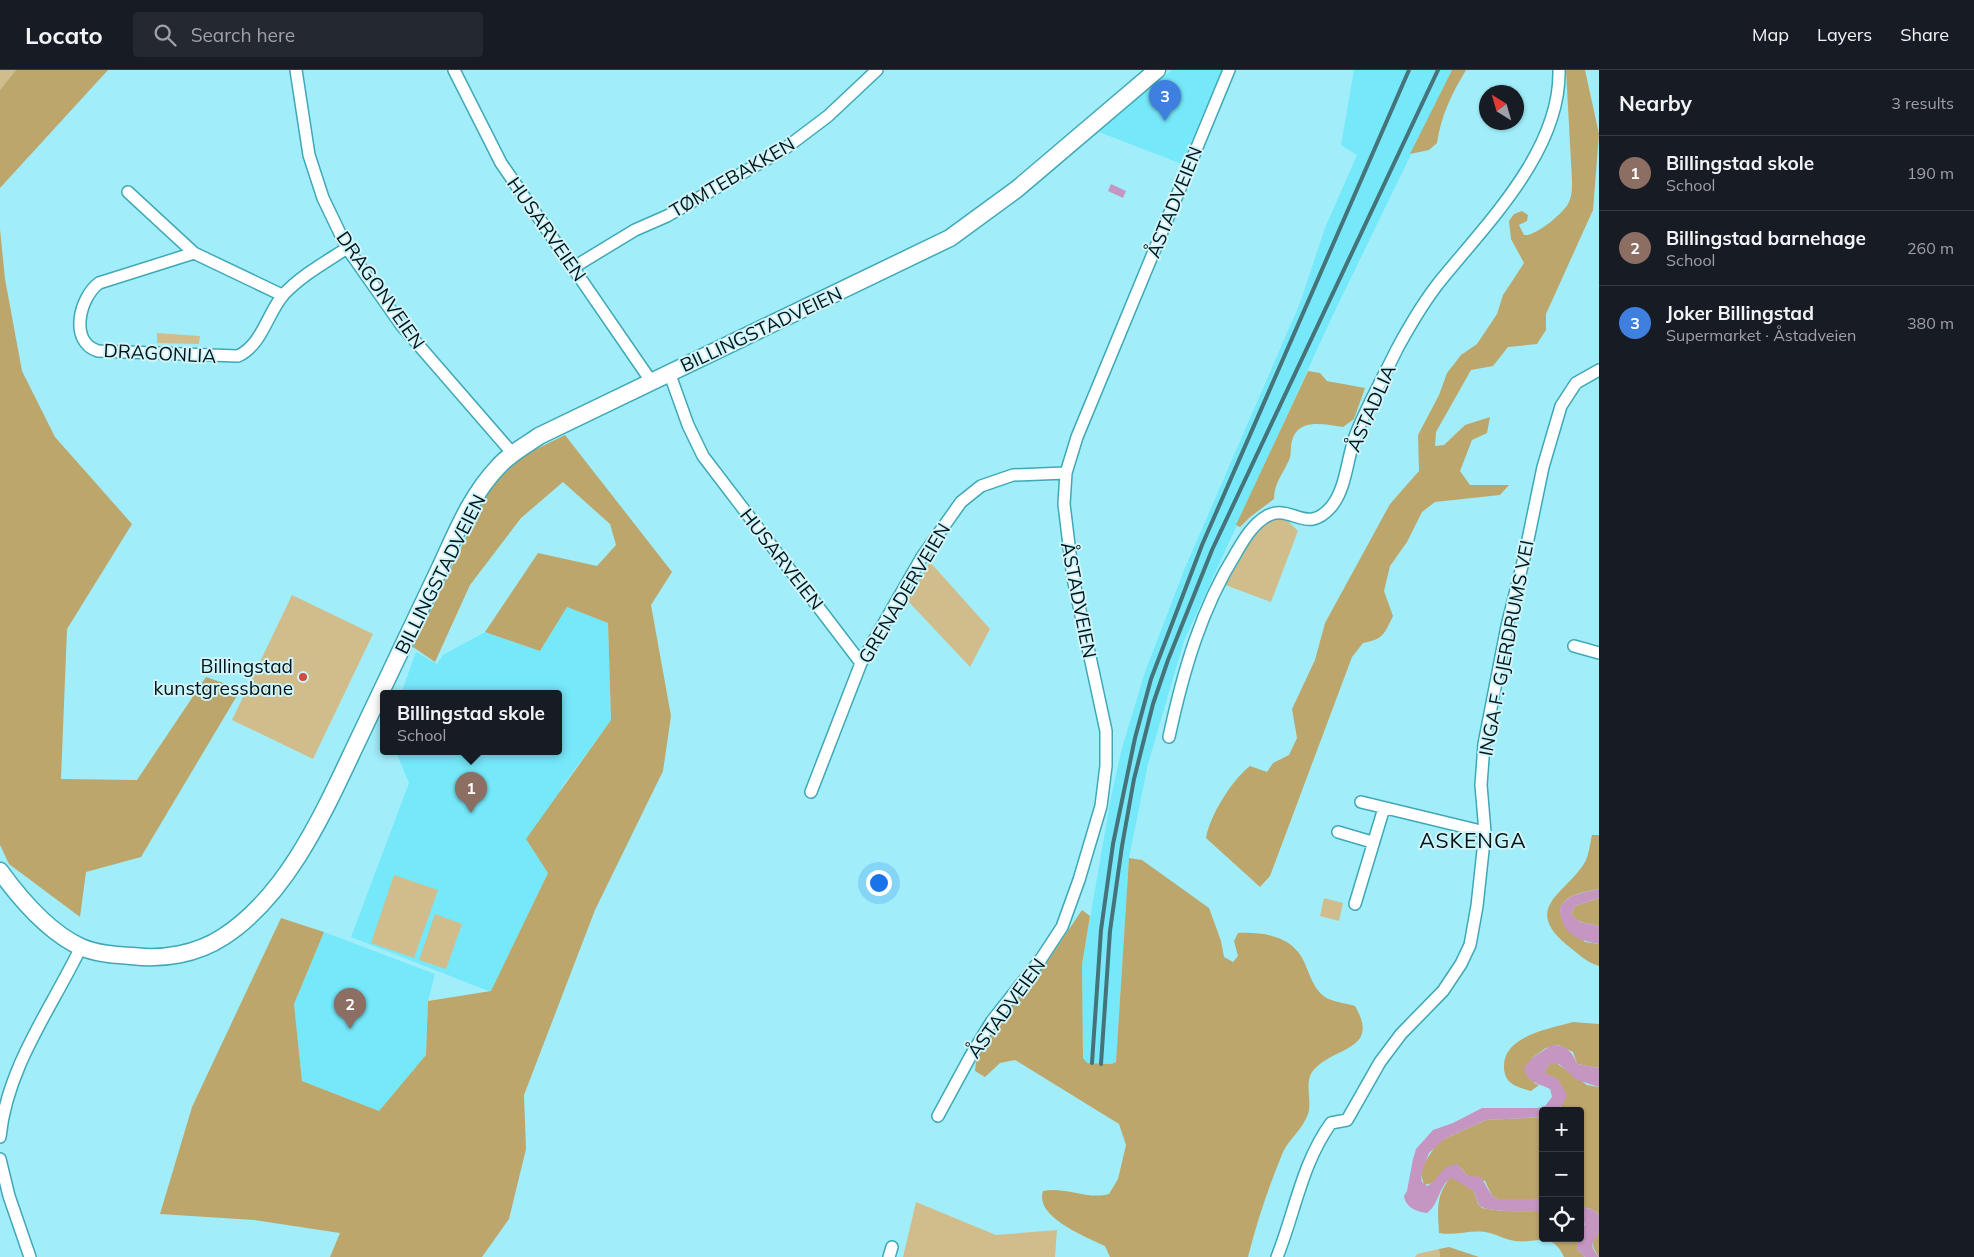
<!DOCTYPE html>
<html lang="en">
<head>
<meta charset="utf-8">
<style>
	body { margin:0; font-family:Mulish,sans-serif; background:#242831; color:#f1f3f6 }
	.controls { position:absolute; right:15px; bottom:15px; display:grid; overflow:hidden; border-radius:5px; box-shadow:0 1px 4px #0004 }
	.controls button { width:45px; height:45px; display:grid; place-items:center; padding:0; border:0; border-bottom:1px solid #363941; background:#171b24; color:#f1f3f6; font:25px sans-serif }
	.compass { position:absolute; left:1479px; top:15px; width:45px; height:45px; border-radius:50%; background:#171b24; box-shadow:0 1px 4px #0004; rotate:323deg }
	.you { position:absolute; left:878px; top:812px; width:18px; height:18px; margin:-12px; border:4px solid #fff; border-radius:50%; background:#1a73e8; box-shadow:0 0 0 8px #1a73e833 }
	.badge { display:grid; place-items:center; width:32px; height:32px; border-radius:50%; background:#0f766e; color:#fff; font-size:16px; font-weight:700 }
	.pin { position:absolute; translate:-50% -41px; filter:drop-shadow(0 1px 2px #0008) }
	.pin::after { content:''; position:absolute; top:26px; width:18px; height:15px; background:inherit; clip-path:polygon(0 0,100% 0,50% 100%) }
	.popup { position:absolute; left:380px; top:620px; width:182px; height:65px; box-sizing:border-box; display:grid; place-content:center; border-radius:5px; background:#171b24; filter:drop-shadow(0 1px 4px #0005); font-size:16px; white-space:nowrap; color:#9ea1a6 }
	.popup b { font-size:19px; color:#f1f3f6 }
	.popup::after { content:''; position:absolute; left:50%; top:100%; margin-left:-10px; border:10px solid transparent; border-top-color:#171b24 }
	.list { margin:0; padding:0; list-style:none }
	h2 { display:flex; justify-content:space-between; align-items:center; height:65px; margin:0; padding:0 20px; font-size:21px }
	h2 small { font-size:16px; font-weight:400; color:#9ea1a6 }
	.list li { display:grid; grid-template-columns:32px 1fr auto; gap:15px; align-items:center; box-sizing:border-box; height:75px; padding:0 20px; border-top:1px solid #363941 }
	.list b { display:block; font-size:19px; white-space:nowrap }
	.list p { margin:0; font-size:16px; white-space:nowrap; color:#9ea1a6 }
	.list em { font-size:16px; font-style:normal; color:#9ea1a6 }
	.icon { flex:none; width:28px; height:28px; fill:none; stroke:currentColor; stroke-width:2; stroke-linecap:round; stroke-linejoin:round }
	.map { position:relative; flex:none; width:1599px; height:1187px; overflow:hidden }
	header { display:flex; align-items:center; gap:30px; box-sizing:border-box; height:70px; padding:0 25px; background:#171b24; border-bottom:1px solid #363941 }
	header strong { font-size:24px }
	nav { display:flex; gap:28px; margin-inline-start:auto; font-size:18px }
	.search { width:350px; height:45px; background:#242831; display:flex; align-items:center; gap:12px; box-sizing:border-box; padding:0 18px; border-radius:5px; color:#9ea1a6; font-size:19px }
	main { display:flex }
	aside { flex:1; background:#171b24 }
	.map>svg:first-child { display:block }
	.built { fill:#75e8fa }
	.green { fill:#d1bd8b }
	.forest { fill:#bda66b }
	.water { fill:#c596c2 }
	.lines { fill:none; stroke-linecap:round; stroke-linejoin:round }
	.minor-casing { stroke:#3fa8b7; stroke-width:14 }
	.secondary-casing { stroke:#3fa8b7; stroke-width:19 }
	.minor { stroke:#fff; stroke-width:11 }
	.secondary { stroke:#fff; stroke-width:16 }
	.rail { stroke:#467279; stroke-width:4 }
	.poi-dot { fill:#d6483c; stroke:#cff4fa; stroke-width:2 }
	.labels { text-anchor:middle; stroke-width:4; stroke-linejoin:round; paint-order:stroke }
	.street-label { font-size:19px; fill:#001316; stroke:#cff4fa }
	.poi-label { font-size:19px; fill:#001316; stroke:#cff4fa; text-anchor:end }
	.quarter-label { font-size:21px; letter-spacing:1px; fill:#001316; stroke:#cff4fa }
</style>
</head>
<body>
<header>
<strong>Locato</strong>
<div class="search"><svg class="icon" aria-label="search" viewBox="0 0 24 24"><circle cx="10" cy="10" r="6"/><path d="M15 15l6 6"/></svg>Search here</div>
<nav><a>Map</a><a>Layers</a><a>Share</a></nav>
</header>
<main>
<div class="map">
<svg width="1599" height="1187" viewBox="0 0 1599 1187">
	<rect width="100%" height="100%" fill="#a1eefa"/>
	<path class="built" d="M 1172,0 L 1222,0 L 1182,94 L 1099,62 Z
		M 1354,0 L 1452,0 L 1331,249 L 1184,571 L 1148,694 L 1129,788 L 1116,992 L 1111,994 L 1086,993 L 1083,988 L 1082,895 L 1111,727 L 1122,678 L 1145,602 L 1185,498 L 1300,233 L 1325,158 L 1357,85 L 1341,75 Z
		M 567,537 L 608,553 L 611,650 L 561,718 L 548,803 L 491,922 L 351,867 L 409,713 L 396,682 L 558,682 L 558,624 L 401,624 L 416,582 L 437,594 L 443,585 L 485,562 L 540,581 Z
		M 324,862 L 435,904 L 428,931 L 426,985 L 379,1041 L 302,1011 L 294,934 Z"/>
	<path class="green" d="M 0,0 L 16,0 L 0,20 Z
		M 157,263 L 200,266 L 199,274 L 157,273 Z
		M 1278,448 L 1286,449 L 1298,461 L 1271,532 L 1225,515 C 1237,496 1255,453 1278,448 Z
		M 930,492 L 990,559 L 970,597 L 907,530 Z
		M 292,525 L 373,564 L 313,689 L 232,650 Z
		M 394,805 L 438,820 L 414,888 L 371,873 Z
		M 1324,828 L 1343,833 L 1339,851 L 1320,846 Z
		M 435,844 L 462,854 L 446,899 L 419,890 Z
		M 916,1132 L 996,1165 L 1057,1160 L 1055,1187 L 903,1187 Z
		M 1439,1179 L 1440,1187 L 1415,1187 L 1417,1184 Z"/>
	<path class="forest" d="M 16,0 L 108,0 L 0,118 L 0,20 Z
		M 1452,0 L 1466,0 C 1452,23 1441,46 1437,73 L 1429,80 L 1410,84 Z
		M 1566,0 L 1585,0 L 1599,64 L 1593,140 L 1546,244 L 1546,260 L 1537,274 L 1508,277 L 1493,296 L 1471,300 L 1436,362 L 1435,376 L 1444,375 L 1465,355 L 1490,347 L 1487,363 L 1472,370 L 1460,401 L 1470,415 L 1509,415 L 1500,425 L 1435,432 L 1422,442 L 1407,472 L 1390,496 L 1384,521 L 1393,546 C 1384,564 1384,569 1363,573 L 1352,587 L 1270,806 L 1260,817 L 1206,768 C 1210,745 1232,710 1250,696 L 1267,702 L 1273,693 L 1289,685 L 1297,668 L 1292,639 L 1315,590 L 1325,553 L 1390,434 L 1419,401 L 1418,365 L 1439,325 L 1447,303 L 1461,285 L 1477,274 L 1497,244 L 1503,225 L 1524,193 L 1511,169 L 1509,151 L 1514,144 L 1522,141 L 1528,145 L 1527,151 L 1519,155 L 1524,165 C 1535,167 1562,144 1568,134 C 1572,127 1572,119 1572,111 Z
		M 0,159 L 5,209 L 22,301 L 55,367 L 132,454 L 67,559 L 61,709 L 137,710 L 206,607 L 241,619 L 141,787 L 86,802 L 80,847 L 9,794 L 0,775 Z
		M 1308,301 L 1320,303 L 1327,311 L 1365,318 L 1354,349 L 1343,357 C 1324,355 1299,347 1292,371 C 1290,377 1292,384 1289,390 C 1283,404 1274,413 1274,429 L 1250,447 L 1240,457 L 1236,455 Z
		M 565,365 L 672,502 L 651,535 L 671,646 L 663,701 L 595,840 L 524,1025 L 526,1079 L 509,1149 L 482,1187 L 330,1187 L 340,1163 L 254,1150 L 160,1144 L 192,1037 L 281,848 L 324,862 L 294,934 L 302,1011 L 379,1041 L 426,985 L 428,931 L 491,921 L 548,803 L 526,769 L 611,650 L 608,553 L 567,537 L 540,581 L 485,562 L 538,483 L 597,496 L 616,475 L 610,454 L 563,412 L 521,448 L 470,515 L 435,592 L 413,577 L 489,420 L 520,387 Z
		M 1592,765 L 1599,765 L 1599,819 C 1586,822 1561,824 1560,842 L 1585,872 L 1599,874 L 1599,896 C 1586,892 1577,883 1567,875 C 1521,837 1567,823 1585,792 C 1589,785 1590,773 1592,765 Z
		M 1129,788 L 1142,790 L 1209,838 L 1221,871 L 1224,887 L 1233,892 L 1238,886 L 1234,871 L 1238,863 C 1261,862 1288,865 1301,886 C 1309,899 1311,917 1325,927 C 1332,932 1346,933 1355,936 C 1382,982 1331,976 1312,1002 C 1305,1013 1311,1028 1309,1040 C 1306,1056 1290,1068 1283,1082 C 1269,1116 1257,1151 1248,1187 L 1110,1187 L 1105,1176 C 1087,1167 1034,1147 1043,1121 C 1065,1116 1087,1130 1109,1124 L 1118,1109 L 1126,1075 L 1119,1054 L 1015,990 L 1000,993 L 985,1007 L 975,1001 L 977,982 L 1019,926 L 1047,892 L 1082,840 L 1090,846 L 1082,895 L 1083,988 L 1087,993 L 1111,994 L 1116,992 Z
		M 1599,828 L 1599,856 C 1589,853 1577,854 1571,844 L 1575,836 Z
		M 1573,952 L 1599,954 L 1599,998 L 1577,994 L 1573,982 L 1558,975 L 1546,978 L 1532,988 L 1534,1013 L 1539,1015 L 1531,1021 C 1518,1017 1505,1015 1504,998 C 1502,966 1549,959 1573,952 Z
		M 1555,992 L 1587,1015 L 1599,1017 L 1599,1145 L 1592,1139 L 1580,1137 L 1580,1041 L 1557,1041 L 1561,1037 L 1553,1007 L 1544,1003 L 1549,994 Z
		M 1543,1047 L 1543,1129 L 1498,1129 L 1492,1126 L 1485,1111 L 1468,1106 L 1460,1097 L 1433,1113 L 1424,1115 L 1421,1104 L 1423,1095 L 1436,1075 L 1444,1069 L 1486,1050 Z
		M 1450,1108 L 1455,1108 L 1474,1121 L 1478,1134 L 1482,1138 L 1502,1141 L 1543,1142 L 1543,1168 L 1577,1168 L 1577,1180 L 1585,1187 L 1564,1187 C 1552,1160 1536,1174 1515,1171 C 1505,1170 1495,1163 1485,1162 C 1469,1160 1455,1166 1439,1163 C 1438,1142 1435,1126 1450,1108 Z
		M 1599,1162 L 1599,1187 C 1592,1177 1590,1171 1599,1162 Z
		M 1449,1177 L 1479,1187 L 1440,1187 L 1439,1179 Z"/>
	<path class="water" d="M 1111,114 L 1126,121 L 1123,128 L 1108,121 Z
		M 1599,819 L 1599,828 L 1575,836 L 1571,844 L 1580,852 L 1599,856 L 1599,874 C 1582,871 1565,866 1561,847 C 1560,842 1559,837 1563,833 C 1571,823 1588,822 1599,819 Z
		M 1552,975 C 1566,975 1572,981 1577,994 L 1599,998 L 1599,1017 L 1577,1010 L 1559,994 L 1549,994 L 1545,1003 L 1558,1009 L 1567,1025 C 1562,1039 1556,1041 1543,1041 L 1543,1047 L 1486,1050 L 1444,1069 L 1429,1083 L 1421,1104 L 1422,1112 L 1427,1116 C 1441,1109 1438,1097 1457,1094 L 1468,1106 L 1481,1107 L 1492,1126 L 1498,1129 L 1543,1129 L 1543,1142 C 1532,1142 1487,1142 1480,1136 C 1477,1133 1476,1126 1474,1121 L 1452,1108 C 1438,1115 1440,1134 1427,1143 C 1417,1142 1405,1137 1404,1126 L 1407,1121 L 1413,1089 L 1416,1079 L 1433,1060 L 1453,1053 L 1482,1038 L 1537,1038 L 1545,1036 L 1552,1027 L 1550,1019 C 1538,1013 1527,1013 1524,998 L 1532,988 Z
		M 1580,1137 L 1592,1139 L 1599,1145 C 1599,1150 1599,1158 1599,1162 C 1593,1174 1588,1174 1599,1187 L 1585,1187 L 1577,1180 L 1577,1168 L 1580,1168 L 1580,1161 L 1585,1154 L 1580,1149 Z"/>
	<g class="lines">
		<g class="minor-casing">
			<path id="minor" d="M 296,0 L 309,85 L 323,128 L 347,178 L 402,256 L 513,384
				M 454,0 L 501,93 L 651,311
				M 128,122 L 194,183 L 282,225
				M 194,183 L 99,213 C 79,228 69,272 98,281 L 238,286 C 263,274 267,243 284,224 C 302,205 326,192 347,178
				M 574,197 L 635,160 L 667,146 L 783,80 L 828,46 L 877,0
				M 669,302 L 688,355 L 703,386 L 861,593
				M 1574,576 L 1599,583
				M 1169,667 C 1183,602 1201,539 1236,483 C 1244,469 1253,454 1267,446 C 1292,433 1306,466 1331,437 C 1347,418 1347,386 1356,364 C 1367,336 1384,306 1397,279 C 1410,255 1424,231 1441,210 C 1488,152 1561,80 1559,0
				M 811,722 L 861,593 L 922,487 L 961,432 L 981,416 L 1013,405 L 1066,403
				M 1361,732 L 1485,762
				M 1338,762 L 1372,772
				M 1355,834 L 1384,738
				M 938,1046 L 970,987 L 992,951 L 1041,889 L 1062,857 L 1079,810 L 1101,736 L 1106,696 L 1106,661 L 1073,508 L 1064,434 L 1066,403 L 1077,367 L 1229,0
				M 0,1067 C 7,997 51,939 81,877
				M 0,1089 L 9,1126 L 30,1187
				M 889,1187 L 892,1177
				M 1277,1187 C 1295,1142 1302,1093 1331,1053 L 1347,1050 L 1380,992 L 1401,964 L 1443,921 L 1461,894 L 1470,875 L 1477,836 L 1485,762 L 1481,715 L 1484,674 L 1507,556 L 1525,484 L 1543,397 L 1561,336 L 1576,313 L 1599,300"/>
		</g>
		<g class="secondary-casing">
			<path id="secondary" d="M 0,801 C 21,830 48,862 81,877 C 97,884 116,885 132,886 C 163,890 197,884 223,867 C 290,824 327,735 360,666 C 386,611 412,556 438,502 C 455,466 470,426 498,397 C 509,384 525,376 539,366 L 950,168 L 1017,119 L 1157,0"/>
		</g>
		<use href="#minor" class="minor"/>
		<use href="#secondary" class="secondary"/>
		<path class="rail" d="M 1092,993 L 1101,860 L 1113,774 L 1135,668 L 1151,609 L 1202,475 L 1409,0
			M 1101,994 L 1110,861 L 1122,776 L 1134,709 L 1153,634 L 1168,590 L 1212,480 L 1438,0"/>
	</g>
	<circle class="poi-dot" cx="303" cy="607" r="5"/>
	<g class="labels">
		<g class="street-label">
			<text transform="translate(732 107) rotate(-30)" y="7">TØMTEBAKKEN</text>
			<text transform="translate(1174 132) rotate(-68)" y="7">ÅSTADVEIEN</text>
			<text transform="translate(547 159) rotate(55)" y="7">HUSARVEIEN</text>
			<text transform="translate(381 220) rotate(55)" y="7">DRAGONVEIEN</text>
			<text transform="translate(761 259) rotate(-25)" y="7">BILLINGSTADVEIEN</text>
			<text transform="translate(160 283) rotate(3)" y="7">DRAGONLIA</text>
			<text transform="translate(1371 338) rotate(-66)" y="7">ÅSTADLIA</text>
			<text transform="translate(782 489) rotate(52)" y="7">HUSARVEIEN</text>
			<text transform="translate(440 504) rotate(-63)" y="7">BILLINGSTADVEIEN</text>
			<text transform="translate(904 523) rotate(-59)" y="7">GRENADERVEIEN</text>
			<text transform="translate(1079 530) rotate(79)" y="7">ÅSTADVEIEN</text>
			<text transform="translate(1506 578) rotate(-79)" y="7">INGA F. GJERDRUMS VEI</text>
			<text transform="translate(1006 938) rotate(-54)" y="7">ÅSTADVEIEN</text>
		</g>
		<g class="poi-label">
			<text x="293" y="603">Billingstad<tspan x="293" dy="22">kunstgressbane</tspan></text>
		</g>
		<g class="quarter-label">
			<text x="1473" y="778">ASKENGA</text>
		</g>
	</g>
</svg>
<div class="controls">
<button>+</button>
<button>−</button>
<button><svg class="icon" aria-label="locate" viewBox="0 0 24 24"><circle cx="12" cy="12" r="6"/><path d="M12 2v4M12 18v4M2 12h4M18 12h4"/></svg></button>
</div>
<svg class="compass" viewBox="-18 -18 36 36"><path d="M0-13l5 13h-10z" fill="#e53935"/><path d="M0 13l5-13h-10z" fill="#9ea1a6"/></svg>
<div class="you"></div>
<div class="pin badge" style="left:471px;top:743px;background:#8d6e63">1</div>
<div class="popup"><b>Billingstad skole</b>School</div>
<div class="pin badge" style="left:350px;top:959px;background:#8d6e63">2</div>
<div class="pin badge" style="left:1165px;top:51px;background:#3f7fe0">3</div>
</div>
<aside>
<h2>Nearby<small>3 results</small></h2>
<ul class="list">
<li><span class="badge" style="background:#8d6e63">1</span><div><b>Billingstad skole</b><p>School</p></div><em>190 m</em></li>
<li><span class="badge" style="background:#8d6e63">2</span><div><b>Billingstad barnehage</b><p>School</p></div><em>260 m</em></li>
<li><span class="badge" style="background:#3f7fe0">3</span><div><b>Joker Billingstad</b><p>Supermarket · Åstadveien</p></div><em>380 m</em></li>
</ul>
</aside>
</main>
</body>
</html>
